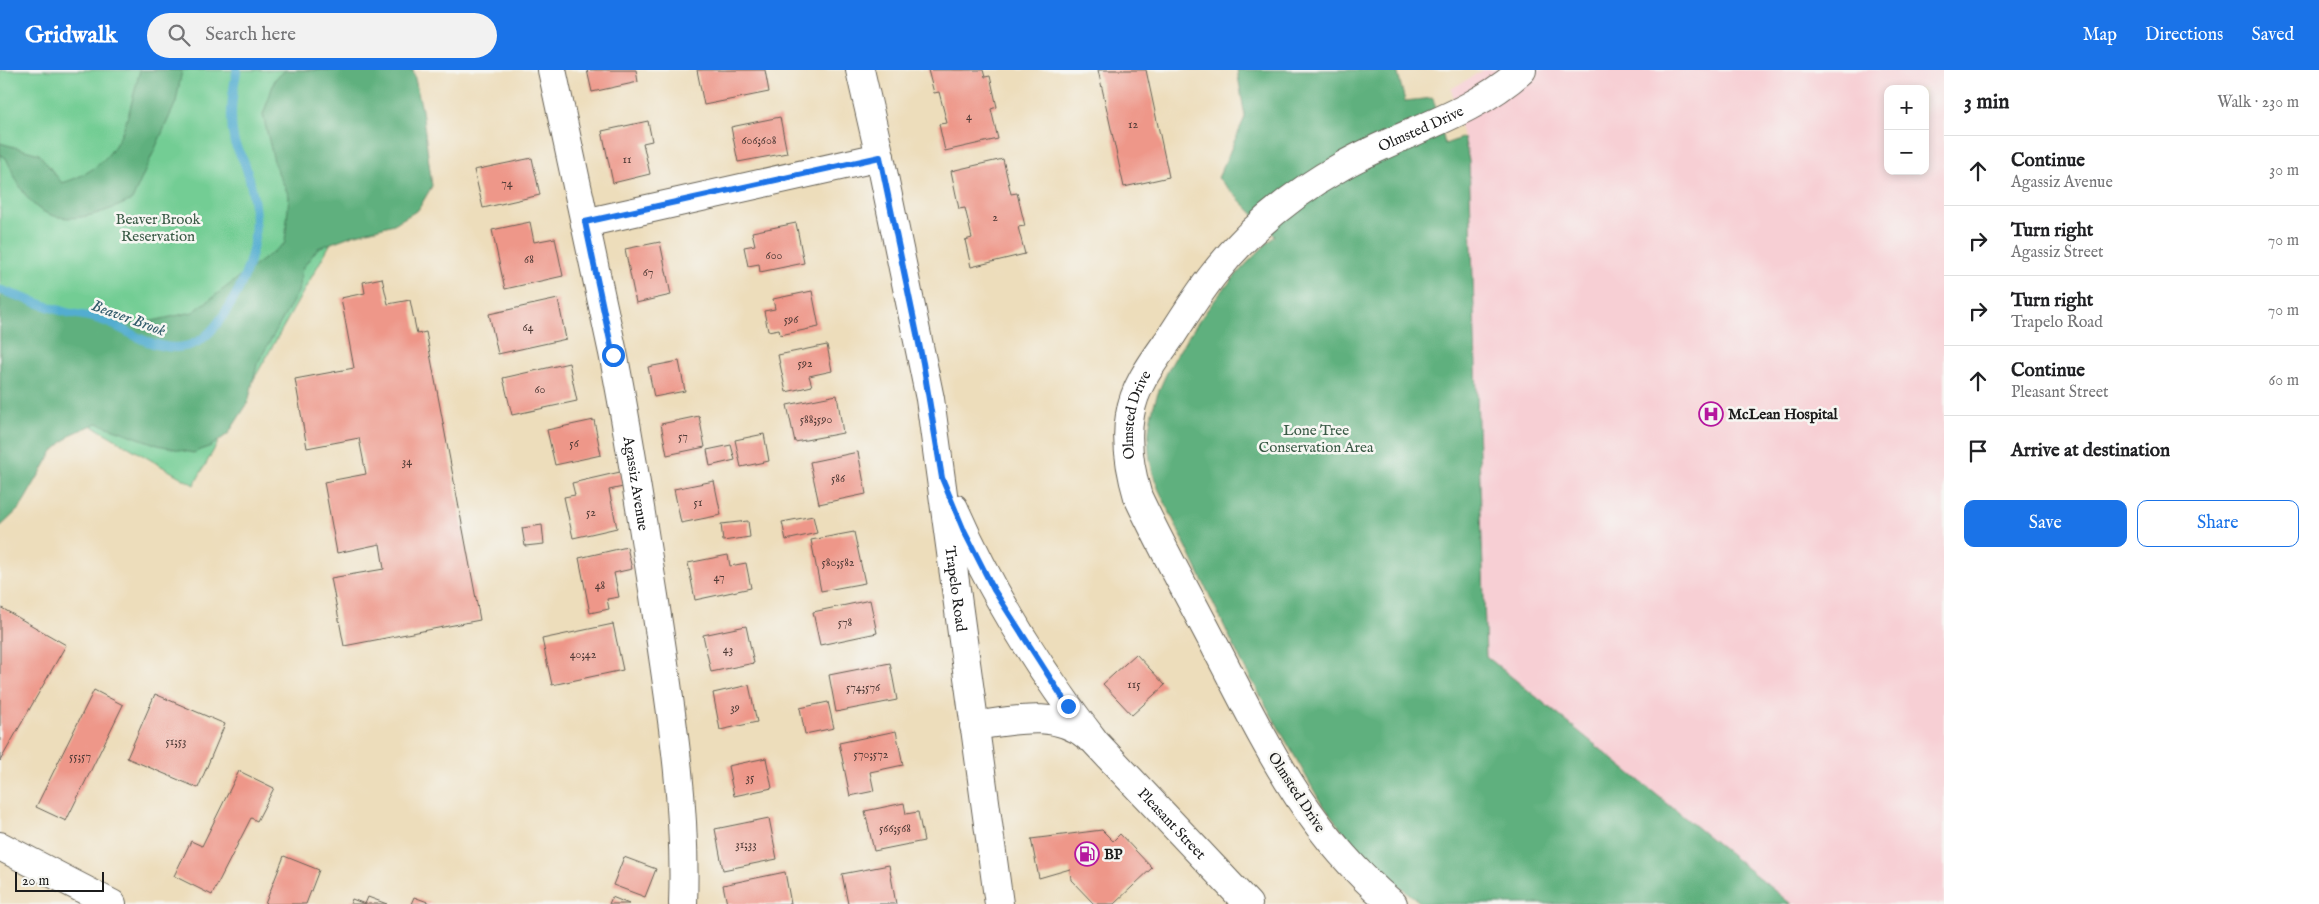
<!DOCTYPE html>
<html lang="en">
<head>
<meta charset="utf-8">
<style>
	body { margin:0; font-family:"IM FELL English",serif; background:#f2f2f2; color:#202124 }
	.controls { position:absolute; right:15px; top:15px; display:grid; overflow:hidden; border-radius:10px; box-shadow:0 2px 8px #0003 }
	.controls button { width:45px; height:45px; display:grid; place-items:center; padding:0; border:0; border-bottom:1px solid #e0e0e0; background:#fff; color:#202124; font:25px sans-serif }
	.scale { position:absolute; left:15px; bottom:12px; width:89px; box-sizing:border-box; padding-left:5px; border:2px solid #1c1c1c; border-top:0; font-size:14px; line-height:18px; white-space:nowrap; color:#1c1c1c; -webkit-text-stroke:4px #f6f6f2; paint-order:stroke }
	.stop { position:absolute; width:15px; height:15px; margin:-11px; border:4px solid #1a73e8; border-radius:50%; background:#fff }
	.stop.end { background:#1a73e8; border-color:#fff; box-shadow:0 1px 5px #0008 }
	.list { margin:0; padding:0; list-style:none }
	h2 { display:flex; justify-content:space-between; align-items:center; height:65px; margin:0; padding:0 20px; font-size:21px }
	h2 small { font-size:16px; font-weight:400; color:#757577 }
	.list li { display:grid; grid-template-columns:32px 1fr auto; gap:15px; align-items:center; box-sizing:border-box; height:70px; padding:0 20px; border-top:1px solid #e0e0e0 }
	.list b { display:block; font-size:19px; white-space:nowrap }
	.list p { margin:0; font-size:16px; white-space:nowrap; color:#757577 }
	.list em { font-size:16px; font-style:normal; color:#757577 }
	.actions { display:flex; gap:10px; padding:15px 20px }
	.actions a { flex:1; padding:11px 0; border:1px solid #1a73e8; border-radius:10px; text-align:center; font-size:18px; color:#1a73e8 }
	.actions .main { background:#1a73e8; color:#fff }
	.icon { flex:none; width:28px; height:28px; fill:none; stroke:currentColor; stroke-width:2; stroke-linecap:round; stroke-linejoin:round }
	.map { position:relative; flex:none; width:1944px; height:834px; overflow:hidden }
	header { display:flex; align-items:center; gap:30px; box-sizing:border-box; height:70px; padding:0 25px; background:#1a73e8; color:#fff }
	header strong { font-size:24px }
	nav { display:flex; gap:28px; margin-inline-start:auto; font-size:18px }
	.search { width:350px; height:45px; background:#f2f2f2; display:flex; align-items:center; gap:12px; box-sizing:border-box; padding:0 18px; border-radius:28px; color:#757577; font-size:19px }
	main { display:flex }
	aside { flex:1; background:#fff }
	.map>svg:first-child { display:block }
	.built { fill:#f7cfd4; fill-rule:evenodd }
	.green { fill:#73cd94; stroke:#487458 }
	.forest { fill:#5eb07e; stroke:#3d664d }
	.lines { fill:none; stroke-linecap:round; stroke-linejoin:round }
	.stream { stroke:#52add0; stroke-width:9 }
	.building { fill:#ee9789 }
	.minor-casing { stroke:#656054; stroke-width:30 }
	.primary-casing { stroke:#656054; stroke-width:30 }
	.minor { stroke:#fff; stroke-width:28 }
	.primary { stroke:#fff; stroke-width:28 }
	.route { stroke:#1a73e8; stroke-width:6 }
	.labels { text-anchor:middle; stroke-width:5; stroke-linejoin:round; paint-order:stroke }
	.number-label { font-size:12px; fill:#503b37 }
	.street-label { font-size:15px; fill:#1c1c1c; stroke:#f6f6f2 }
	.park-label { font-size:15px; fill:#3a5a46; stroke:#f6f6f2 }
	.poi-label { font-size:15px; font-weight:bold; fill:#1c1c1c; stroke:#f6f6f2; text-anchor:start }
	.water-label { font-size:16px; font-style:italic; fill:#345d6d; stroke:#f6f6f2 }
</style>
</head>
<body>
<header>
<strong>Gridwalk</strong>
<div class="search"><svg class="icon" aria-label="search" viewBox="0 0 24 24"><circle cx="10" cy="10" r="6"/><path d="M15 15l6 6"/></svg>Search here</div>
<nav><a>Map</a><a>Directions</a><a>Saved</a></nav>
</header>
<main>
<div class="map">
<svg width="1944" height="834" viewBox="0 0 1944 834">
	<rect width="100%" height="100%" fill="#f6f6f2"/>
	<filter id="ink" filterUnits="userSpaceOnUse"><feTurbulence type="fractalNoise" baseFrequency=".02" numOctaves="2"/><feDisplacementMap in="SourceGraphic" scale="10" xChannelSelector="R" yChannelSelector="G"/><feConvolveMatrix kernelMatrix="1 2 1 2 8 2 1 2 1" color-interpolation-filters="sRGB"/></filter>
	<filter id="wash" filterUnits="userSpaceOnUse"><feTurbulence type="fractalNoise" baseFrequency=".0096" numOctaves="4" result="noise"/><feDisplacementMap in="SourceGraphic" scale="20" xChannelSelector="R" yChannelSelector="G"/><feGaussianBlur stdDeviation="1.12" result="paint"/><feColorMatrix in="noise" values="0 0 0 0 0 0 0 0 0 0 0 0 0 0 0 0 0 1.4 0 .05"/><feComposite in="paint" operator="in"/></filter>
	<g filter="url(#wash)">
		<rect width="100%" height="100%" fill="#edddbb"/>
		<path class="built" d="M 1483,0 L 1944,0 L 1944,834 L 1791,834 L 1486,586 L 1469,91 L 1451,19 ZM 1888,19 L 1925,19 L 1925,101 L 1888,101 Z"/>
		<path class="green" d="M 0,0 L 403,0 L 410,33 L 194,415 L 70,343 L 0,406 Z"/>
		<path class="forest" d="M 140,0 L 182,0 L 176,32 L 132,130 C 101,144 58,161 31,132 C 20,120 13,102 6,88 L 0,85 L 0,73 L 39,84 L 62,113 C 122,95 126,53 140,0 Z
			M 286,0 L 413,0 L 422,40 L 432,116 L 418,140 L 394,154 L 353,165 L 318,178 L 302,199 L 298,222 L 257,294 L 248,333 L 228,364 L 211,376 L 193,383 L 158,375 L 97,353 L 72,364 L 53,381 L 20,438 L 0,457 L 0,220 L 65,242 L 139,254 L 193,242 L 285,173 L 289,126 L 275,96 L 263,45 L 275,9 Z
			M 1237,0 L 1397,0 L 1405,31 L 1433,28 L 1445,74 L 1464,67 L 1469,91 L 1486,586 L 1791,834 L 1422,834 L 1373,795 L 1353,774 L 1320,731 L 1242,593 L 1159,420 C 1134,362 1158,312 1190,264 C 1215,227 1242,196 1275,166 L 1218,108 L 1245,47 Z"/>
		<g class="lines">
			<path class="stream" d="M 0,220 C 22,227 43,236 65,242 C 75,245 87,245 98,249 C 115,254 130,264 146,271 C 191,289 211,268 233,230 C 250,201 259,166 254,132 C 252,119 249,104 244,92 C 241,85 236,78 234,71 C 229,48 232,23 237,0"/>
		</g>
		<g id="blocks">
			<path class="building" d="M 587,0 L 636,0 L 638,12 L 592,22 Z
				M 697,0 L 765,0 L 769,22 L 704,35 Z
				M 928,0 L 983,0 L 985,7 L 990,6 L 997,37 L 991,39 L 998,69 L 945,81 L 939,54 L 947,53 L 939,22 L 934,23 Z
				M 1098,0 L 1146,0 L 1169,107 L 1124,117 Z
				M 780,47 L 787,83 L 738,92 L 731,57 Z
				M 648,51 L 652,71 L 643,73 L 650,104 L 613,113 L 602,61 Z
				M 532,88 L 540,125 L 483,138 L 474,100 Z
				M 1003,89 L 1011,124 L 1017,123 L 1025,156 L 1018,157 L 1025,184 L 971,197 L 965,170 L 972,168 L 965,138 L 959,139 L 951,101 Z
				M 530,152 L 534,172 L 555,168 L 563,206 L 505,219 L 492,160 Z
				M 796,153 L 804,193 L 760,202 L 759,194 L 748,196 L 744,177 L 755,175 L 752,162 Z
				M 660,172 L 671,225 L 636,233 L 625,179 Z
				M 382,208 L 388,234 L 410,230 L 417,264 L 426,262 L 480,550 L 344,576 L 331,508 L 384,499 L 380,474 L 337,483 L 324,412 L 366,404 L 359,368 L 307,378 L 295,309 L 354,298 L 341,228 L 365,223 L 363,212 Z
				M 812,221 L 819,257 L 780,265 L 779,259 L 768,261 L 764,241 L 775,239 L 773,229 Z
				M 558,229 L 566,269 L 498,284 L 489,244 Z
				M 827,275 L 832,301 L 809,306 L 812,316 L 786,322 L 778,285 Z
				M 679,291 L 685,321 L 654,327 L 648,297 Z
				M 569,293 L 577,331 L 512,345 L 503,308 Z
				M 837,325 L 843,363 L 795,372 L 787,335 Z
				M 699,346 L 705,377 L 667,385 L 661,354 Z
				M 594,350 L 601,385 L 555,395 L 547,360 Z
				M 764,364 L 769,391 L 741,397 L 735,370 Z
				M 731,375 L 735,390 L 710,396 L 707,380 Z
				M 858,382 L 866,424 L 819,434 L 810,392 Z
				M 620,402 L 623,417 L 609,420 L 617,458 L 573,468 L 564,427 L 575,425 L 572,413 Z
				M 714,411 L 721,445 L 681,453 L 674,419 Z
				M 813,446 L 817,463 L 786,470 L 782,452 Z
				M 748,451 L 750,467 L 723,471 L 721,454 Z
				M 542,455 L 544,474 L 525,476 L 522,458 Z
				M 854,462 L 865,513 L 821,521 L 811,470 Z
				M 627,477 L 632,499 L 614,503 L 619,527 L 607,529 L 609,539 L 590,543 L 579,488 Z
				M 728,485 L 730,496 L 746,493 L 751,518 L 695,530 L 688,493 Z
				M 870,530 L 877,563 L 820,575 L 813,542 Z
				M 0,537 L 66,575 L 0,691 Z
				M 613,554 L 623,600 L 552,615 L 542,569 Z
				M 746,556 L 754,593 L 711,602 L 703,565 Z
				M 1136,584 L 1165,615 L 1132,645 L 1103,614 Z
				M 890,593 L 897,630 L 836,642 L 829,605 Z
				M 749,615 L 757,652 L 720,660 L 713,623 Z
				M 94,620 L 123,635 L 66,751 L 36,737 Z
				M 155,624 L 225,654 L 198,718 L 127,688 Z
				M 828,632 L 834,658 L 805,664 L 800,638 Z
				M 896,661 L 903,695 L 870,702 L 874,721 L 850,726 L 839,673 Z
				M 766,688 L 772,718 L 734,726 L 728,696 Z
				M 239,701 L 274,718 L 257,751 L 251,748 L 212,825 L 174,806 L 191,771 L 202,776 Z
				M 904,733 L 906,744 L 918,742 L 924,771 L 874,781 L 865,741 Z
				M 769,748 L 777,789 L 723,800 L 715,759 Z
				M 1102,760 L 1113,771 L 1120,764 L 1152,798 L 1114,834 L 1094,834 L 1071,810 L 1070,799 L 1039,808 L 1031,769 Z
				M 284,786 L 319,800 L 306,834 L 265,834 Z
				M 624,787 L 656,799 L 645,827 L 613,815 Z
				M 889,795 L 896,834 L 848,834 L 842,804 Z
				M 785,802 L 791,834 L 727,834 L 723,815 Z
				M 368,827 L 387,834 L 350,834 L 352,829 L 365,834 Z
				M 414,827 L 433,834 L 411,834 Z
				M 612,827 L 629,834 L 609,834 Z"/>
		</g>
	</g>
	<g filter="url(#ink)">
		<use href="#blocks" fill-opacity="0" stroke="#656054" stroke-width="1"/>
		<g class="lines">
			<g class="minor-casing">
				<g id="minor">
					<path id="s1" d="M 552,0 C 572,94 593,188 613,283 C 629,363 641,445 654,526 C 669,628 687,730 683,834"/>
					<path d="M 585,153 L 880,87"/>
					<path d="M 0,776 L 112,834"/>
					<path id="s2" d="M 1393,834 C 1307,763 1266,674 1216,578 C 1190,528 1162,478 1138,427 C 1130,400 1125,373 1130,345 C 1134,315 1156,288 1172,265 C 1185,245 1198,224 1213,205 C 1248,160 1292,124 1342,96 C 1401,62 1470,47 1522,0"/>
				</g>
			</g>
			<g class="primary-casing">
				<g id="primary">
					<path id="s3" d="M 860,0 L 880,87 L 930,329 L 999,834"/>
					<path id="s4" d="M 954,438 C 991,522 1039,600 1096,673 L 1248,834"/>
					<path d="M 974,656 C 1012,651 1056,639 1088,667"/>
				</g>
			</g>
			<use href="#minor" class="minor"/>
			<use href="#primary" class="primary"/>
		</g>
	</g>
	<g class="lines" filter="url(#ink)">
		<path class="route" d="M 613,285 L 585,152 L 880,87 L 923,293 L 942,408 L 964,461 L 994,520 L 1068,636"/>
	</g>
	<defs>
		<g id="hospital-ring" transform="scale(1.25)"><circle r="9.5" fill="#f6f6f2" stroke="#b5179e" stroke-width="1.5"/><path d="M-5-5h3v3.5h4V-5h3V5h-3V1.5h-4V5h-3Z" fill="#b5179e"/></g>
		<g id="fuel-ring" transform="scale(1.25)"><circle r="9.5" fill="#f6f6f2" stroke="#b5179e" stroke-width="1.5"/><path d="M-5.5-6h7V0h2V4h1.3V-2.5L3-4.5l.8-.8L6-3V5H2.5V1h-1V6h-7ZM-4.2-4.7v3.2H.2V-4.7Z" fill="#b5179e"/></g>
	</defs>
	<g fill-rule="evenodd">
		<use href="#hospital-ring" x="1711" y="344"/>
		<use href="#fuel-ring" x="1087" y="784"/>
	</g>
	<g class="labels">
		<g class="number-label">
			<text x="969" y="50">4</text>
			<text x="1133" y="58">12</text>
			<text x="759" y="74">606;608</text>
			<text x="627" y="93">11</text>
			<text x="507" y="117">74</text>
			<text x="995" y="151">2</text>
			<text x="774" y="189">600</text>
			<text x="529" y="193">68</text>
			<text x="648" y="206">67</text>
			<text x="791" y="253">596</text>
			<text x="528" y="261">64</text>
			<text x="805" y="297">592</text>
			<text x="540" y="323">60</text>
			<text x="816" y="353">588;590</text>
			<text x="683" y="370">57</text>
			<text x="574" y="377">56</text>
			<text x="407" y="395">34</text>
			<text x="838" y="412">586</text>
			<text x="698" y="436">51</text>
			<text x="591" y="446">52</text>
			<text x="838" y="496">580;582</text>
			<text x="719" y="511">47</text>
			<text x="600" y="519">48</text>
			<text x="845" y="556">578</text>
			<text x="728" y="583">43</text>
			<text x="583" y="588">40;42</text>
			<text x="1134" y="618">115</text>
			<text x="863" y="621">574;576</text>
			<text x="735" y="641">39</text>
			<text x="176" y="675">51;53</text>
			<text x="871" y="688">570;572</text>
			<text x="80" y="690">55;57</text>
			<text x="750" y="711">35</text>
			<text x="895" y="762">566;568</text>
			<text x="746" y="778">31;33</text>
		</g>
		<g class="street-label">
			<text dy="5" stroke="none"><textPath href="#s2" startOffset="988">Olmsted Drive</textPath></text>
			<text dy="5" stroke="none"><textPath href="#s2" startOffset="568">Olmsted Drive</textPath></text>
			<text dy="5" stroke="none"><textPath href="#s1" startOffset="422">Agassiz Avenue</textPath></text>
			<text dy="5" stroke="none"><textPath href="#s3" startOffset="528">Trapelo Road</textPath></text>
			<text transform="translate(1297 722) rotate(57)" y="5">Olmsted Drive</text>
			<text dy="5" stroke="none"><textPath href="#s4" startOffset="386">Pleasant Street</textPath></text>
		</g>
		<g class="park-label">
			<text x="158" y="154">Beaver Brook<tspan x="158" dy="17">Reservation</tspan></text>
			<text x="1316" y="365">Lone Tree<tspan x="1316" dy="17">Conservation Area</tspan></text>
		</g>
		<g class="poi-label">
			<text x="1728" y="349">McLean Hospital</text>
			<text x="1104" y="789">BP</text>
		</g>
		<g class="water-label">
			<text transform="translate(129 247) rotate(20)" y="6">Beaver Brook</text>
		</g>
	</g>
</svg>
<div class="controls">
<button>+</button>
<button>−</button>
</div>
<div class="scale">20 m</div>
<div class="stop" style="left:613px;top:285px"></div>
<div class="stop end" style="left:1068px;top:636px"></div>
</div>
<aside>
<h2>3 min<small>Walk · 230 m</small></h2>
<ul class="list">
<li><svg class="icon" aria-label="ahead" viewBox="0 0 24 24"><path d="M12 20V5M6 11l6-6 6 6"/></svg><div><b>Continue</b><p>Agassiz Avenue</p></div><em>30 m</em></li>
<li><svg class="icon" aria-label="right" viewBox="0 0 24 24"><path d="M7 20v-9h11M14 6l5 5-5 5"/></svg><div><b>Turn right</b><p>Agassiz Street</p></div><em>70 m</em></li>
<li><svg class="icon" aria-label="right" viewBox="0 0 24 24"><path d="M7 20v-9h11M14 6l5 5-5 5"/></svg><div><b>Turn right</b><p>Trapelo Road</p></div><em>70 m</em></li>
<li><svg class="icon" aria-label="ahead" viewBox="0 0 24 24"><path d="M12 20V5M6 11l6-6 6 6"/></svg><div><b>Continue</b><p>Pleasant Street</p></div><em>60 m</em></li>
<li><svg class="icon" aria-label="arrive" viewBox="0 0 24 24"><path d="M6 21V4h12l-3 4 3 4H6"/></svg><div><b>Arrive at destination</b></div></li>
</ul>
<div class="actions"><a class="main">Save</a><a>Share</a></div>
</aside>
</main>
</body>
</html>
